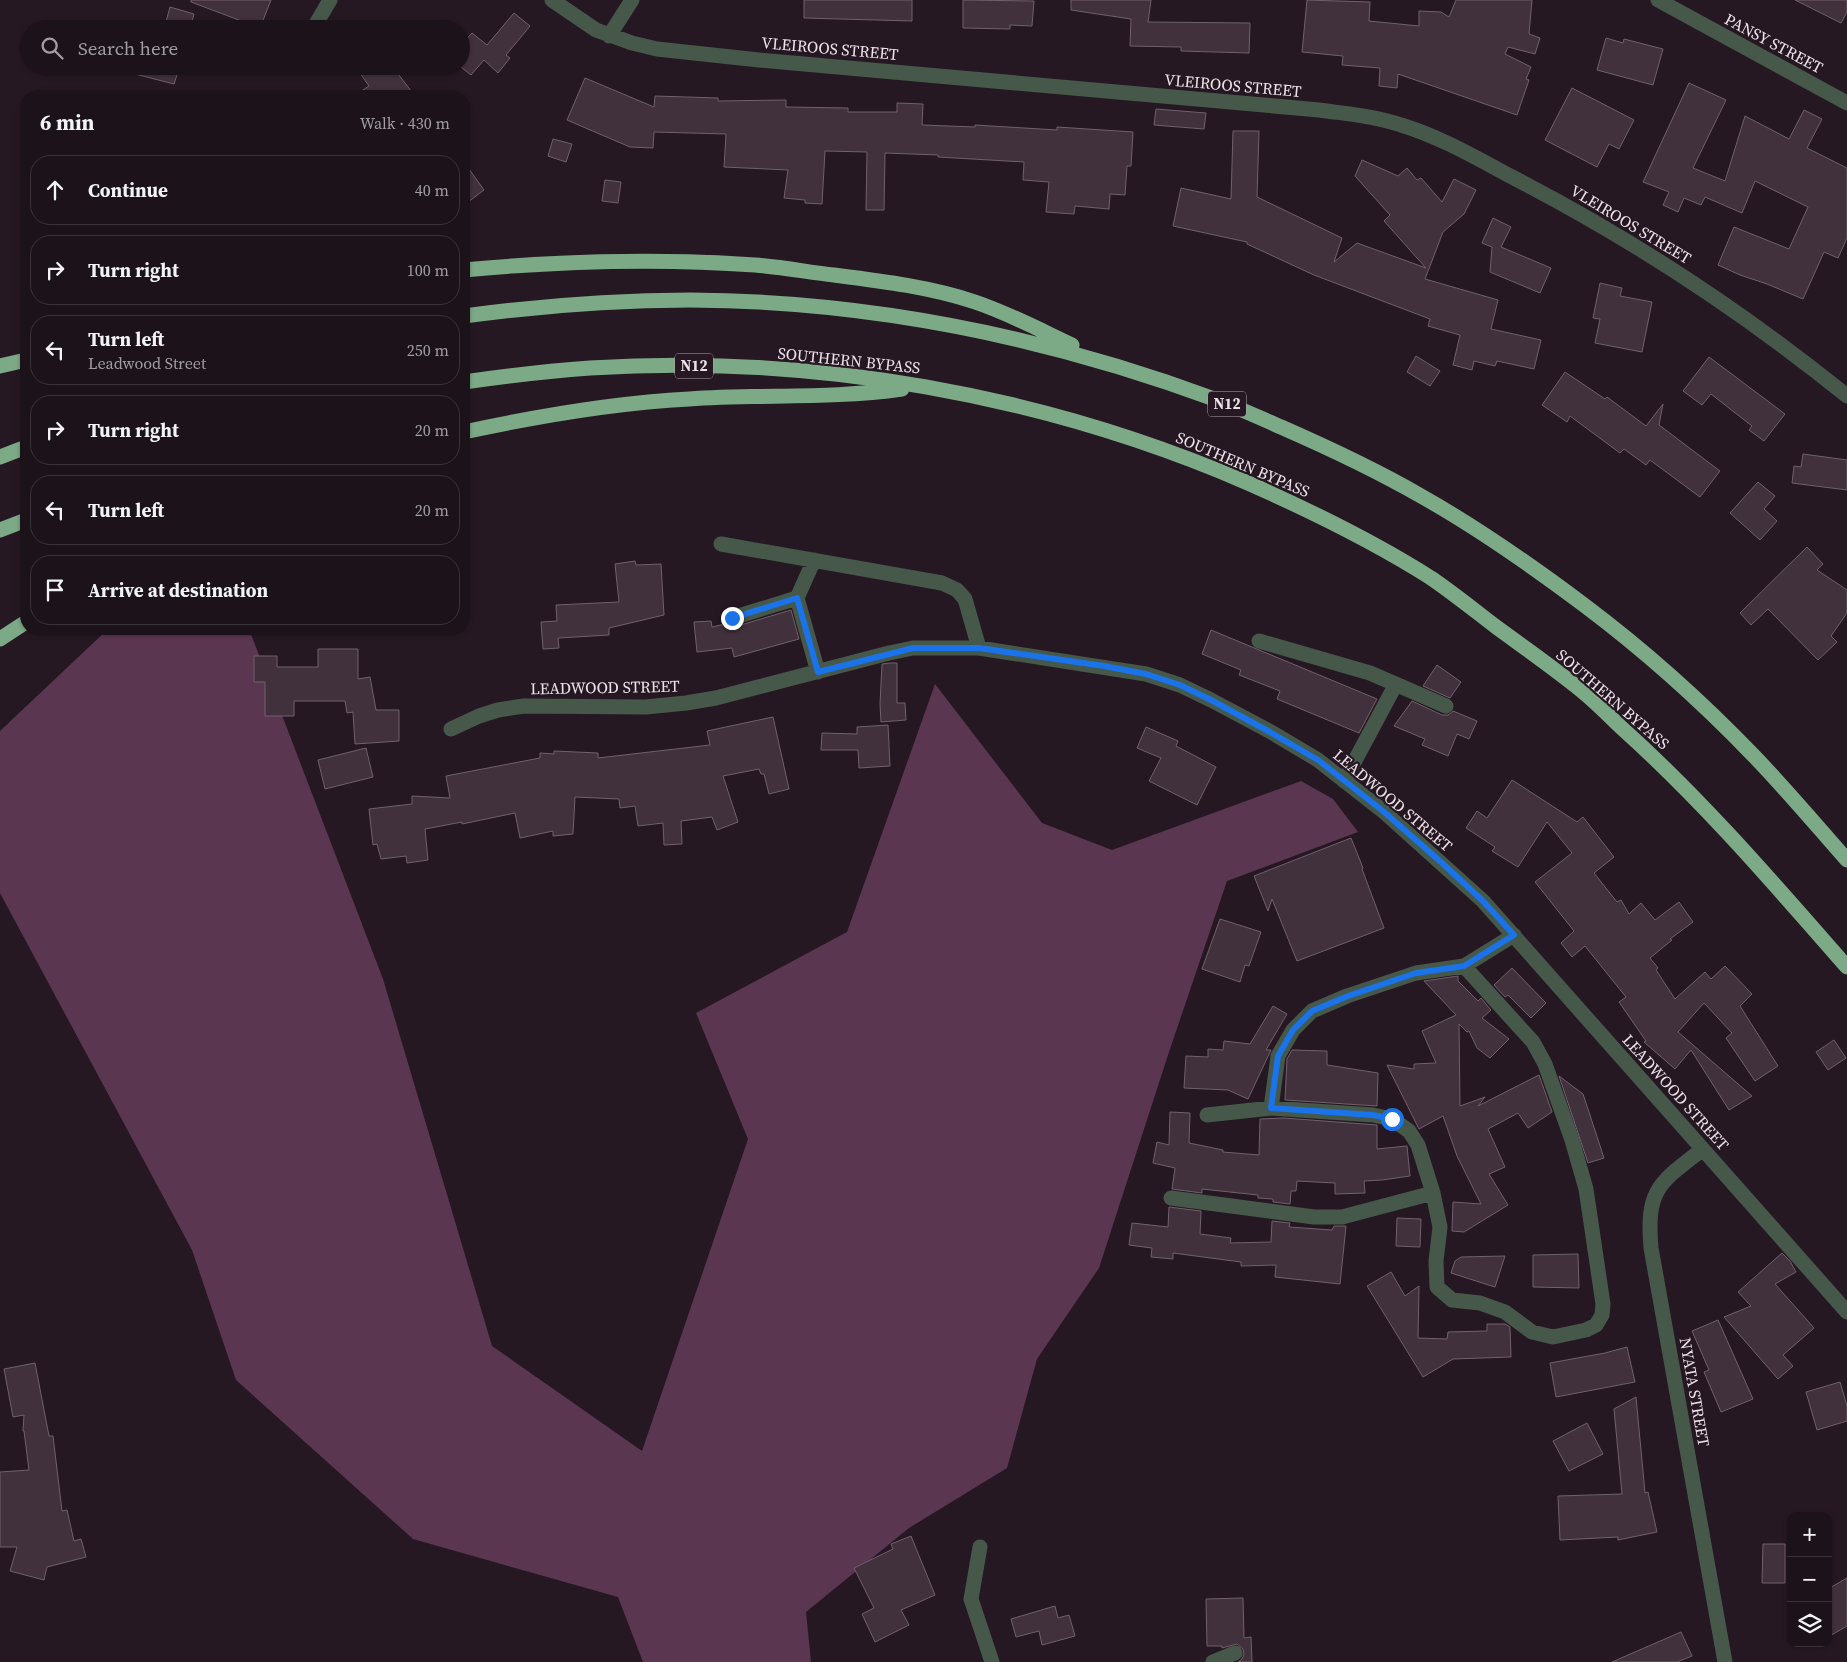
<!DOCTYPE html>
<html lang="en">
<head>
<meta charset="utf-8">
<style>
	body { margin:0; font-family:"Source Serif 4",serif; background:#292027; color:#f1f3f6 }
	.controls { position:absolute; right:15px; bottom:15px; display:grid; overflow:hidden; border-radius:10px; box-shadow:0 1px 4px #0004 }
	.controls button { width:45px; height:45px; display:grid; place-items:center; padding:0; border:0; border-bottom:1px solid #3a3239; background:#1c121a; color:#f1f3f6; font:25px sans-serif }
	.stop { position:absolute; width:15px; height:15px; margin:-11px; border:4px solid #1a73e8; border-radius:50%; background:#fff }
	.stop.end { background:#1a73e8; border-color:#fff; box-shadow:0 1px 5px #0008 }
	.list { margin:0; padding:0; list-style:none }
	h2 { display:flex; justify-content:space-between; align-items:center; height:65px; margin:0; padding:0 20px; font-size:21px }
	h2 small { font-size:16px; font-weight:400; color:#a09ea2 }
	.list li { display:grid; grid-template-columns:32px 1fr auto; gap:15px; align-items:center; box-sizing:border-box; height:70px; margin:0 10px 10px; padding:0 10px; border:1px solid #3a3239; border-radius:20px }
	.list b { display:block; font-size:19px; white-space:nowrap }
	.list p { margin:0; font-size:16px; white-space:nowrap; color:#a09ea2 }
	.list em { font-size:16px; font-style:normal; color:#a09ea2 }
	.icon { flex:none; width:28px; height:28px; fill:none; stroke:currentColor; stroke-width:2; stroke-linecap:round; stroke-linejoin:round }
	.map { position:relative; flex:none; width:1847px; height:1662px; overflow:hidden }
	.search { position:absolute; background:#1c121a; box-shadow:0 1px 4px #0004; left:20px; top:20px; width:450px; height:55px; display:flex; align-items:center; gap:12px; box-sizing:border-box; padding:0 18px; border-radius:28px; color:#a09ea2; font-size:19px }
	.panel { position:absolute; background:#1c121a; box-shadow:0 1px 4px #0004; left:20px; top:90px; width:450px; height:545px; border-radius:20px }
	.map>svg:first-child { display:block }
	.green { fill:#5b3651 }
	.building { fill:#41313c; stroke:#72606d }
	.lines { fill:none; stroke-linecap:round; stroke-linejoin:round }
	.minor { stroke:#465849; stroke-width:15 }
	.highway { stroke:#7ca986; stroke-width:15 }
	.route { stroke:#1a73e8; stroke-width:6 }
	.labels { text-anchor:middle; stroke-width:4.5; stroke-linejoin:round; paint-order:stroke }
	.shield { fill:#261822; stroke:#b1a5ad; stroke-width:1 }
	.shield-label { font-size:15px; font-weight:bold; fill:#ede2e9 }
	.street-label { font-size:16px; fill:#ede2e9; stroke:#261822 }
</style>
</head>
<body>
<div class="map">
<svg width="1847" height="1662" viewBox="0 0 1847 1662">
	<rect width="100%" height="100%" fill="#261822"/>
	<path class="green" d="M 108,629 L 249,629 L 383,979 L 492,1346 L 642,1451 L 748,1139 L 696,1013 L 847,932 L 935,684 L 1042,823 L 1112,850 L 1301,781 L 1333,799 L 1358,832 L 1227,881 L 1168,1055 L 1099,1268 L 1037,1359 L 1007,1468 L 909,1528 L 806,1612 L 811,1662 L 643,1662 L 618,1597 L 413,1539 L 236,1380 L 192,1250 L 0,893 L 0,731 Z"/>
	<path class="building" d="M 191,0 L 271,0 L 260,28 L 191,2 Z
		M 804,0 L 912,0 L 912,21 L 804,18 Z
		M 963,0 L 1034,1 L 1032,26 L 1010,25 L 1010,29 L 963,28 Z
		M 1071,0 L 1151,0 L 1148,22 L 1250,23 L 1249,53 L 1181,51 L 1181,47 L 1130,46 L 1131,19 L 1071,10 Z
		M 1307,0 L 1370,2 L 1369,21 L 1419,26 L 1419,11 L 1441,12 L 1449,17 L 1456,0 L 1532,0 L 1529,34 L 1540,38 L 1535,54 L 1508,47 L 1505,54 L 1531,67 L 1526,79 L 1529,80 L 1517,115 L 1398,74 L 1397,88 L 1379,86 L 1380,68 L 1342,65 L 1343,56 L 1302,52 Z
		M 1795,0 L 1847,0 L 1847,12 L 1841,23 Z
		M 170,7 L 194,14 L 190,29 L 164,29 Z
		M 514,13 L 530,26 L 506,55 L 510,58 L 498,73 L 484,60 L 471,75 L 461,67 L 461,45 L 472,33 L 487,45 Z
		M 1606,38 L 1623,43 L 1624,39 L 1663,49 L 1653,85 L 1597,70 Z
		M 128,66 L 180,66 L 174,84 L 127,72 Z
		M 355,66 L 392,66 L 415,96 L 354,96 L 369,86 Z
		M 585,78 L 654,107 L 655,96 L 718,98 L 718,101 L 786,100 L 786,107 L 848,108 L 848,112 L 897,112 L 897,103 L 923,104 L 922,125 L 975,127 L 975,125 L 1057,130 L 1057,127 L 1133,132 L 1131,166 L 1127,166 L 1125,195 L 1110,194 L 1109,209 L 1075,206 L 1074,214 L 1046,212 L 1049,182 L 1023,180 L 1024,162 L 938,157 L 938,155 L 885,153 L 884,210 L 866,210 L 867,152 L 825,151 L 822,204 L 805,203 L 805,200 L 784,198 L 788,170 L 724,167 L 726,134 L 654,132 L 653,148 L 630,147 L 567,120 Z
		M 1689,83 L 1726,100 L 1693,168 L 1725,181 L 1745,116 L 1789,139 L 1804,110 L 1822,119 L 1807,148 L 1847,168 L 1847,238 L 1838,258 L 1824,252 L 1803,299 L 1767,284 L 1740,275 L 1718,265 L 1734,227 L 1789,249 L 1808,207 L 1755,181 L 1742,213 L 1705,197 L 1701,205 L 1684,198 L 1678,212 L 1663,205 L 1669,192 L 1643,182 Z
		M 1572,88 L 1634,120 L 1619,149 L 1609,144 L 1597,167 L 1545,140 Z
		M 1156,109 L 1206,113 L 1204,129 L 1154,125 Z
		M 1233,131 L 1259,131 L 1257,197 L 1342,238 L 1334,262 L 1357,243 L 1426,268 L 1384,221 L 1390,215 L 1355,176 L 1362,160 L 1398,176 L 1407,168 L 1417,180 L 1421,178 L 1442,202 L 1454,179 L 1476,190 L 1464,214 L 1443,232 L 1425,279 L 1498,300 L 1491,329 L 1541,340 L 1534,369 L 1497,361 L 1495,366 L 1474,361 L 1472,370 L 1453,365 L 1460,335 L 1428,326 L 1430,319 L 1314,275 L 1247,244 L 1247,242 L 1173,226 L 1181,188 L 1231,199 Z
		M 553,139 L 572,144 L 566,162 L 548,156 Z
		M 464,162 L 484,190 L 464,205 Z
		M 605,180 L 621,182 L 618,203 L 602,201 Z
		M 1493,218 L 1511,227 L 1501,247 L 1551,268 L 1540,293 L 1490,272 L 1492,247 L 1482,243 Z
		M 1600,283 L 1622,288 L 1620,296 L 1652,302 L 1642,352 L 1595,343 L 1600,319 L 1593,318 Z
		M 1416,356 L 1440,371 L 1430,386 L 1407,372 Z
		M 1709,357 L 1785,414 L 1764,441 L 1749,430 L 1752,426 L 1711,394 L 1702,405 L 1683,391 Z
		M 1565,372 L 1605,399 L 1607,397 L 1646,426 L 1663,404 L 1659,425 L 1720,471 L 1700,497 L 1650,460 L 1646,465 L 1624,449 L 1620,453 L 1570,416 L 1567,422 L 1542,405 Z
		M 1803,454 L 1847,460 L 1847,490 L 1792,483 L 1794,466 L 1801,467 Z
		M 1758,482 L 1775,496 L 1764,509 L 1777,521 L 1760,540 L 1730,513 Z
		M 1807,547 L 1823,564 L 1817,570 L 1847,590 L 1847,613 L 1831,636 L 1837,642 L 1818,660 L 1768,609 L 1751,625 L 1740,613 Z
		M 635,561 L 636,565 L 661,564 L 664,615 L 609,628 L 609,635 L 558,638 L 559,648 L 543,649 L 541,622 L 557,621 L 556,605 L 619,602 L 615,564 Z
		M 791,610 L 799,639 L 734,657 L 732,648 L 697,652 L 694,622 L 711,621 L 712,627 L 725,624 L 729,627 L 734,627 Z
		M 1211,630 L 1377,699 L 1359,733 L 1277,699 L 1280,691 L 1239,675 L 1241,670 L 1202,654 Z
		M 318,649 L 358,649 L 358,679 L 370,677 L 376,710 L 399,710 L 399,741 L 355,744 L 353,712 L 347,713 L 345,701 L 294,701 L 294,716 L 265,716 L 265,682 L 254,682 L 254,656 L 277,656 L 277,667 L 318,667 Z
		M 890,663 L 897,663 L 897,703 L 905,703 L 906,720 L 881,722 L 880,704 L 882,664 Z
		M 1437,665 L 1461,682 L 1450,698 L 1423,686 Z
		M 1412,701 L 1442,715 L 1448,715 L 1453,711 L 1477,721 L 1469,739 L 1457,734 L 1448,756 L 1422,745 L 1425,739 L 1394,726 Z
		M 773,717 L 789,789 L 769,794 L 764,774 L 761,774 L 759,769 L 723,776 L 738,822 L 717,830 L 712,817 L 681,821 L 682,844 L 664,845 L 663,823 L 638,826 L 635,806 L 620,808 L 619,799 L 575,797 L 573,834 L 553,836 L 553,831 L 520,838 L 515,813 L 462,824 L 462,822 L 425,829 L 428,860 L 407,863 L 406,856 L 381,859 L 377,844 L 373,845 L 369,809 L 412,804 L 412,796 L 450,798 L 446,776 L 540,758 L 540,753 L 554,754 L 554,751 L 598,753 L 598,758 L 710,745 L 707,731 Z
		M 888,725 L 890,766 L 859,768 L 858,750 L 821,750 L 822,733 L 857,734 L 857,727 Z
		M 1146,727 L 1178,741 L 1176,746 L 1216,767 L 1197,805 L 1149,781 L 1161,758 L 1137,748 Z
		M 366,748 L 373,777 L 325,789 L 318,760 Z
		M 1512,780 L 1577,822 L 1583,817 L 1614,857 L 1594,873 L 1617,902 L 1621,900 L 1629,914 L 1641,903 L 1655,920 L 1679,902 L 1693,922 L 1670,939 L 1672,940 L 1650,958 L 1658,968 L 1656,970 L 1675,999 L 1705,972 L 1711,979 L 1725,966 L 1752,994 L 1740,1006 L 1778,1066 L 1755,1081 L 1726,1038 L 1732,1033 L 1704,1003 L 1678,1032 L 1752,1096 L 1729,1110 L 1691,1050 L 1675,1069 L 1644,1042 L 1646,1041 L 1619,1002 L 1626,997 L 1585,946 L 1572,957 L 1561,943 L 1574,931 L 1535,882 L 1572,853 L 1547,822 L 1518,867 L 1492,851 L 1495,847 L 1466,828 L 1477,811 L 1487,818 Z
		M 1351,838 L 1363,868 L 1362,869 L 1384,928 L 1297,961 L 1272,899 L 1268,911 L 1254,876 Z
		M 1220,919 L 1261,932 L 1249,966 L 1245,965 L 1240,982 L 1202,969 Z
		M 1512,968 L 1546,1003 L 1531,1018 L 1508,995 L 1505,997 L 1494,985 Z
		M 1458,976 L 1458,981 L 1478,1001 L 1481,998 L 1491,1010 L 1482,1018 L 1509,1039 L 1490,1058 L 1477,1048 L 1469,1031 L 1467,1032 L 1459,1024 L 1460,1106 L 1485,1097 L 1478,1106 L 1539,1075 L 1552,1112 L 1528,1128 L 1518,1113 L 1488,1129 L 1505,1167 L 1489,1174 L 1508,1205 L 1464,1232 L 1452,1231 L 1453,1202 L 1481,1204 L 1457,1156 L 1443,1116 L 1419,1129 L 1387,1065 L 1414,1069 L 1414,1064 L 1436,1063 L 1422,1031 L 1456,1015 L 1424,981 Z
		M 1273,1006 L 1287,1014 L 1266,1050 L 1271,1050 L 1248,1099 L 1228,1090 L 1184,1088 L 1186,1056 L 1208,1057 L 1208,1049 L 1223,1050 L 1224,1041 L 1250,1044 Z
		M 1834,1040 L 1846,1058 L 1828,1070 L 1816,1052 Z
		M 1292,1050 L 1327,1051 L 1327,1065 L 1378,1073 L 1377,1106 L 1285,1100 L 1287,1059 Z
		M 1559,1076 L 1583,1094 L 1604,1158 L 1588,1163 Z
		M 1170,1112 L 1190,1113 L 1189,1143 L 1223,1150 L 1223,1152 L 1259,1155 L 1260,1119 L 1284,1118 L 1377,1125 L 1377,1149 L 1407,1146 L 1410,1176 L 1382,1180 L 1364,1181 L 1365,1193 L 1335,1194 L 1335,1183 L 1297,1181 L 1296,1191 L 1291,1191 L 1290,1204 L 1273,1202 L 1273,1199 L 1258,1198 L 1258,1195 L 1202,1189 L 1202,1193 L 1172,1189 L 1175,1168 L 1153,1163 L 1157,1142 L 1169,1145 Z
		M 1169,1207 L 1201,1211 L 1200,1234 L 1231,1238 L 1230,1243 L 1271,1242 L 1272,1221 L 1290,1223 L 1289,1227 L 1332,1230 L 1334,1226 L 1346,1226 L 1340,1284 L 1275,1277 L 1276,1265 L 1241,1266 L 1241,1262 L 1173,1253 L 1173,1259 L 1151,1257 L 1152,1248 L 1129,1245 L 1132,1223 L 1168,1227 Z
		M 1397,1218 L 1421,1219 L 1420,1247 L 1396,1246 Z
		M 1782,1253 L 1790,1261 L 1796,1272 L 1775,1284 L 1814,1328 L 1783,1355 L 1793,1366 L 1778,1379 L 1724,1317 L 1751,1306 L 1738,1292 Z
		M 1578,1254 L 1579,1288 L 1533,1287 L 1533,1255 Z
		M 1505,1256 L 1495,1287 L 1451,1273 L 1455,1261 L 1461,1257 Z
		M 1391,1272 L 1405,1296 L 1419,1286 L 1418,1338 L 1447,1339 L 1448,1332 L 1487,1331 L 1487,1324 L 1505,1324 L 1510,1327 L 1511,1357 L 1453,1359 L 1423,1377 L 1367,1286 Z
		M 1718,1320 L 1753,1399 L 1721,1412 L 1704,1372 L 1709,1370 L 1692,1331 Z
		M 1627,1347 L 1635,1382 L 1556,1397 L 1550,1363 L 1605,1353 Z
		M 35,1363 L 49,1436 L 53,1436 L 62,1511 L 67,1510 L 74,1541 L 81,1539 L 86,1557 L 47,1567 L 44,1580 L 10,1571 L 17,1547 L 0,1547 L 0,1472 L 29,1470 L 24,1431 L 23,1431 L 24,1415 L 13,1417 L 4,1369 Z
		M 1840,1382 L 1847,1406 L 1847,1421 L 1817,1430 L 1806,1392 Z
		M 1636,1397 L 1645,1493 L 1648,1492 L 1657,1532 L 1618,1540 L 1618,1537 L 1560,1540 L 1558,1496 L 1622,1494 L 1614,1409 Z
		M 1587,1423 L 1603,1454 L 1569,1471 L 1553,1441 Z
		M 911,1536 L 935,1595 L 901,1610 L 909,1625 L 875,1642 L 862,1614 L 874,1608 L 854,1568 L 893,1549 L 891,1544 Z
		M 1763,1544 L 1785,1544 L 1785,1583 L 1762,1583 Z
		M 1847,1578 L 1847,1626 L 1828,1637 L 1828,1589 Z
		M 1243,1598 L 1244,1638 L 1251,1637 L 1252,1662 L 1238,1662 L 1242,1659 L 1244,1654 L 1243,1649 L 1237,1644 L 1222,1648 L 1222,1646 L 1207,1646 L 1206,1599 Z
		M 1055,1606 L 1058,1618 L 1069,1615 L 1075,1636 L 1042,1645 L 1039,1631 L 1016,1637 L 1011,1619 Z
		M 1681,1632 L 1692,1656 L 1677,1662 L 1612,1662 Z"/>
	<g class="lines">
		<path class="minor" d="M 552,0 L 596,30 L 632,43 L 657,49 L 759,60 L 1319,110 C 1347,114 1375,116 1401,125 C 1441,137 1478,159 1514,178 C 1634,240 1742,311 1847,396
			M 1658,0 L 1847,103
			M 313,29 L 330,0
			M 609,36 L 632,0
			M 721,544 L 942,583 L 957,590 L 965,599 L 979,648
			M 797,598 L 818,672
			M 732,618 L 797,598 L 814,560
			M 1259,641 L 1370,673 L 1446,706
			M 451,729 L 479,716 L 498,710 L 524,706 L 646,707 L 686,703 L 716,698 L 889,653 L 913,648 L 979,648 L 1146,674 L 1180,685 L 1211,700 L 1271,732 L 1318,760 L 1383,811 L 1483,901 L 1847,1312
			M 1344,781 L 1396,684
			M 1271,1108 L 1278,1056 L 1293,1030 L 1312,1011 L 1347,996 L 1416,973 L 1464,966 L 1514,935
			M 1207,1115 L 1271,1108 L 1373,1115 L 1392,1119 L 1409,1131 L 1418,1145 L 1433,1193 L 1440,1227 L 1436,1261 L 1437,1287 L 1452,1300 L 1480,1303 L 1505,1312 L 1532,1332 L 1553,1337 L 1586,1330 L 1596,1325 L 1602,1315 L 1603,1304 L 1586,1189 L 1572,1140 L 1545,1064 L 1533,1042 L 1464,966
			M 1703,1149 C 1659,1183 1646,1189 1651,1248 L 1725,1662
			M 1171,1198 L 1314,1217 L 1342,1217 L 1433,1193
			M 980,1547 L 971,1599 L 992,1662
			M 1213,1662 L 1235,1653"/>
		<path class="highway" d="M 464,270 C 560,261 658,258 755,265 C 781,267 808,272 834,275 C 881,281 930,287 975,302 C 1008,313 1040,330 1072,345
			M 464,316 C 539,306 614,300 690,300 C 871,301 1047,337 1217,400 C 1239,408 1260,418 1281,427 C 1329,448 1376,470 1421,496 C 1478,528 1532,566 1584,605 C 1644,650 1701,701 1753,755 C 1786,789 1816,825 1847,860
			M 0,366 L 26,360
			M 464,382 C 506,376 548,371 590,368 C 814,354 1042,394 1248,483 C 1311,511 1373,541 1431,578 C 1453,593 1474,610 1495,626 C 1522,646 1551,666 1577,687 C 1594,700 1609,716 1624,730 C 1705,803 1775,885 1847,967
			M 464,432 C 538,416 613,403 689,399 C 760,394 832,399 902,389
			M 0,457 L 26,447
			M 0,530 L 26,520
			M 0,639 L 26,622"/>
	</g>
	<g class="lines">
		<path class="route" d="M 732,618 L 797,598 L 818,672 L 913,648 L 979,648 L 1104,666 L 1146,674 L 1180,685 L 1211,700 L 1270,732 L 1318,760 L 1383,811 L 1442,863 L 1483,901 L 1514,935 L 1464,966 L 1416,973 L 1348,996 L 1312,1011 L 1293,1030 L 1278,1056 L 1271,1108 L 1373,1115 L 1392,1119"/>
	</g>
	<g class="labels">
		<g class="shield">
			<rect x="675" y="353.5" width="38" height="25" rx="4"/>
			<rect x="1208" y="391.5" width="38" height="25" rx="4"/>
		</g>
		<g class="shield-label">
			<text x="694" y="371">N12</text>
			<text x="1227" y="409">N12</text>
		</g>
		<g class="street-label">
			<text transform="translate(1774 43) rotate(28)" y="6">PANSY STREET</text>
			<text transform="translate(830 48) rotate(5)" y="6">VLEIROOS STREET</text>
			<text transform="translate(1233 85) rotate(5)" y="6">VLEIROOS STREET</text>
			<text transform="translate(1631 224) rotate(31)" y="6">VLEIROOS STREET</text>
			<text transform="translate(849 360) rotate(6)" y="6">SOUTHERN BYPASS</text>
			<text transform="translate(1243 464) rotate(23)" y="6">SOUTHERN BYPASS</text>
			<text transform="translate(605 687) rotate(-1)" y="6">LEADWOOD STREET</text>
			<text transform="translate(1613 699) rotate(41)" y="6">SOUTHERN BYPASS</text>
			<text transform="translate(1393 800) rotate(40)" y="6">LEADWOOD STREET</text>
			<text transform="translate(1676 1092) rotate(48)" y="6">LEADWOOD STREET</text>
			<text transform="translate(1695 1392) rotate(80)" y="6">NYATA STREET</text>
		</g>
	</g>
</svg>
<div class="controls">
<button>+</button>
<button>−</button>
<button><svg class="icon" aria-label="layers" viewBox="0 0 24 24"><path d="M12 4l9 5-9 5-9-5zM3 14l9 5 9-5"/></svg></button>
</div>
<div class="stop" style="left:1392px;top:1119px"></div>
<div class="stop end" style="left:732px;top:618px"></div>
<div class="search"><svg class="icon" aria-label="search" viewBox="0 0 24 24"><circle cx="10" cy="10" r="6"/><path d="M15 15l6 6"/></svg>Search here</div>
<section class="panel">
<h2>6 min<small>Walk · 430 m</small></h2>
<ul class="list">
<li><svg class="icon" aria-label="ahead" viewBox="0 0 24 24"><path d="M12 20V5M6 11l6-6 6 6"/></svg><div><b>Continue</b></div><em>40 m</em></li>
<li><svg class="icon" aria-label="right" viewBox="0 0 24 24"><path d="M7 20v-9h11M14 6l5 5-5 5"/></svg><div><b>Turn right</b></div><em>100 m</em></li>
<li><svg class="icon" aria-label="left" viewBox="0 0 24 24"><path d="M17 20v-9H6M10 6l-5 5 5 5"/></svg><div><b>Turn left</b><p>Leadwood Street</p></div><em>250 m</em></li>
<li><svg class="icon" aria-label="right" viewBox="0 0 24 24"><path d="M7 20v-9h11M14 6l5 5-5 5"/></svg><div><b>Turn right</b></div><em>20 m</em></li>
<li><svg class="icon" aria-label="left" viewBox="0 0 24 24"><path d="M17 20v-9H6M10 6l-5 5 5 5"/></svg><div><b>Turn left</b></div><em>20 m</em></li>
<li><svg class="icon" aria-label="arrive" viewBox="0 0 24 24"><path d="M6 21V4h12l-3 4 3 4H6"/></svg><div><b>Arrive at destination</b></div></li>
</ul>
</section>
</div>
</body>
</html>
